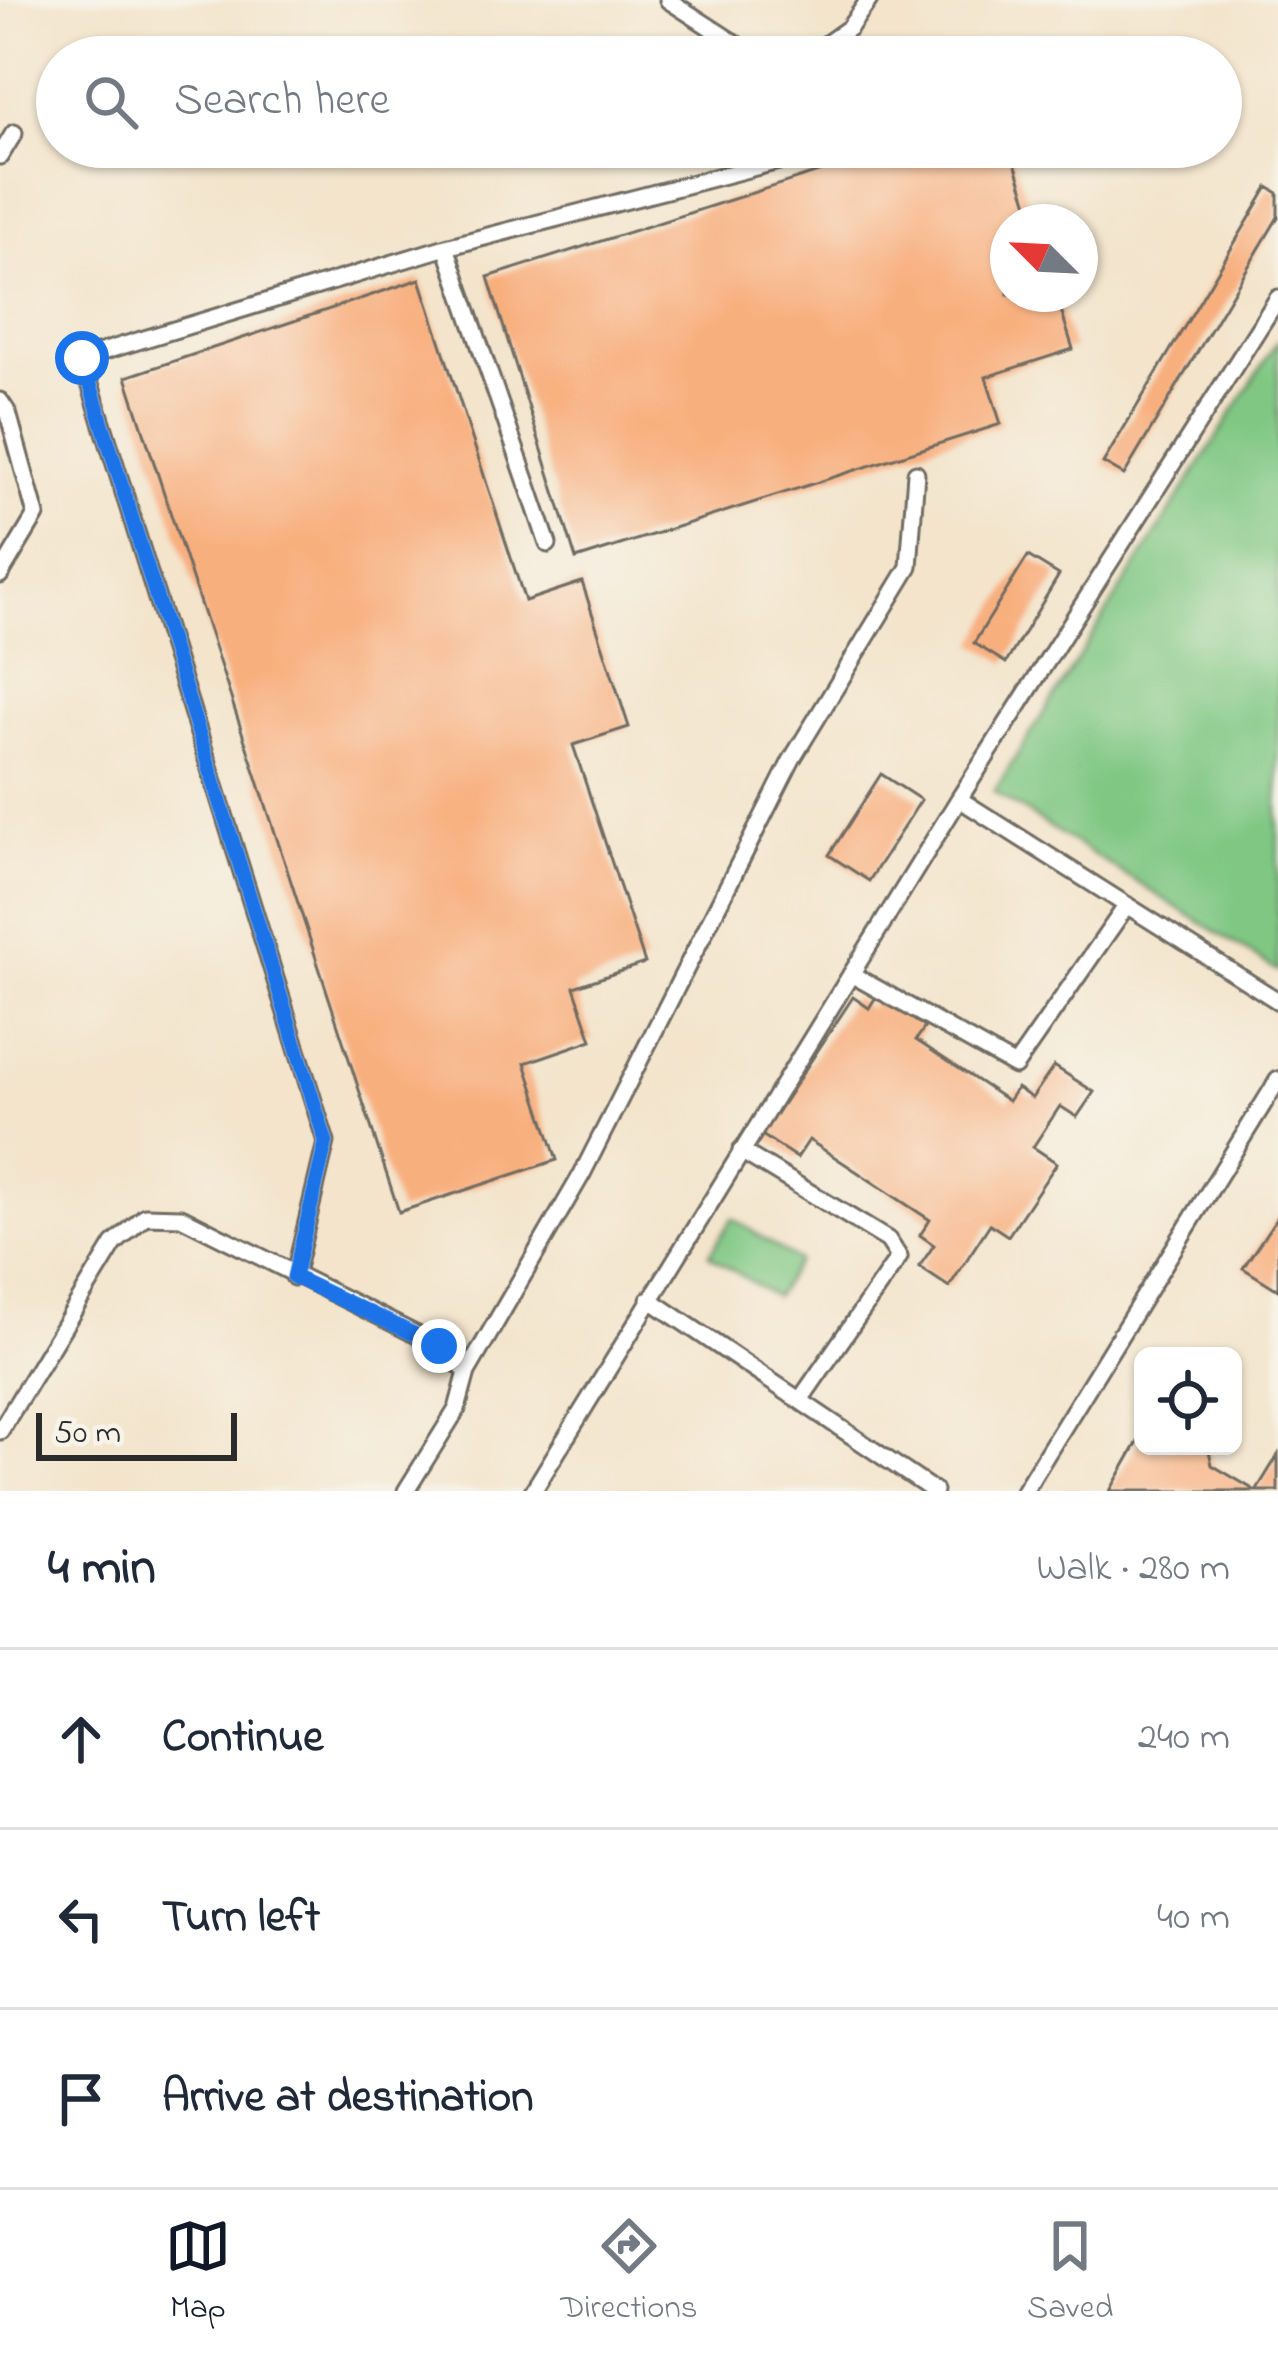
<!DOCTYPE html>
<html lang="en">
<head>
<meta charset="utf-8">
<style>
	body { margin:0; font-family:"Indie Flower",sans-serif; background:#f2f2f3; color:#1f2937 }
	.controls { position:absolute; right:36px; bottom:36px; display:grid; overflow:hidden; border-radius:18px; box-shadow:0 3px 9px #0004 }
	.controls button { width:108px; height:108px; display:grid; place-items:center; padding:0; border:0; border-bottom:3px solid #e0e1e3; background:#fff; color:#1f2937; font:60px sans-serif }
	.compass { position:absolute; left:990px; top:204px; width:108px; height:108px; border-radius:50%; background:#fff; box-shadow:0 3px 9px #0004; rotate:294deg }
	.scale { position:absolute; left:36px; bottom:30px; width:201px; box-sizing:border-box; padding-left:12px; border:6px solid #2b2b2b; border-top:0; font-size:33px; line-height:42px; white-space:nowrap; color:#2b2b2b; -webkit-text-stroke:9px #f7f3e8; paint-order:stroke }
	.stop { position:absolute; width:36px; height:36px; margin:-27px; border:9px solid #1a73e8; border-radius:50%; background:#fff }
	.stop.end { background:#1a73e8; border-color:#fff; box-shadow:0 3px 12px #0008 }
	.list { margin:0; padding:0; list-style:none }
	h2 { display:flex; justify-content:space-between; align-items:center; height:156px; margin:0; padding:0 48px; font-size:51px }
	h2 small { font-size:39px; font-weight:400; color:#747a83 }
	.list li { display:grid; grid-template-columns:78px 1fr auto; gap:36px; align-items:center; box-sizing:border-box; height:180px; padding:0 48px; border-top:3px solid #e0e1e3 }
	.list b { display:block; font-size:45px; white-space:nowrap }
	.list em { font-size:39px; font-style:normal; color:#747a83 }
	.icon { flex:none; width:66px; height:66px; fill:none; stroke:currentColor; stroke-width:2; stroke-linecap:round; stroke-linejoin:round }
	.map { position:relative; flex:none; width:1278px; height:1491px; overflow:hidden }
	.search { position:absolute; background:#fff; box-shadow:0 3px 9px #0004; left:36px; right:36px; top:36px; height:132px; display:flex; align-items:center; gap:30px; box-sizing:border-box; padding:0 42px; border-radius:66px; color:#747a83; font-size:45px }
	.sheet { height:696px; background:#fff }
	nav { display:flex; justify-content:space-around; align-items:center; box-sizing:border-box; height:168px; border-top:3px solid #e0e1e3; background:#fff; font-size:33px; color:#747a83 }
	nav a { display:grid; justify-items:center; gap:6px }
	nav .on { color:#111827 }
	.map>svg:first-child { display:block }
	.green { fill:#7fc783; stroke:#557957; stroke-width:3 }
	.building { fill:#f8af7e }
	.lines { fill:none; stroke-linecap:round; stroke-linejoin:round }
	.lane-casing { stroke:#716c63; stroke-width:21 }
	.lane { stroke:#fff; stroke-width:15 }
	.route { stroke:#1a73e8; stroke-width:15 }
</style>
</head>
<body>
<div class="map">
<svg width="1278" height="1491" viewBox="0 0 1278 1491">
	<rect width="100%" height="100%" fill="#f7f3e8"/>
	<filter id="ink" filterUnits="userSpaceOnUse"><feTurbulence type="fractalNoise" baseFrequency=".00833" numOctaves="2"/><feDisplacementMap in="SourceGraphic" scale="24" xChannelSelector="R" yChannelSelector="G"/><feConvolveMatrix kernelMatrix="1 2 1 2 8 2 1 2 1" color-interpolation-filters="sRGB"/></filter>
	<filter id="wash" filterUnits="userSpaceOnUse"><feTurbulence type="fractalNoise" baseFrequency=".004" numOctaves="4" result="noise"/><feDisplacementMap in="SourceGraphic" scale="48" xChannelSelector="R" yChannelSelector="G"/><feGaussianBlur stdDeviation="2.7" result="paint"/><feColorMatrix in="noise" values="0 0 0 0 0 0 0 0 0 0 0 0 0 0 0 0 0 1.4 0 .05"/><feComposite in="paint" operator="in"/></filter>
	<g filter="url(#wash)">
		<rect width="100%" height="100%" fill="#f3e4cb"/>
		<path class="green" d="M 1278,340 L 1278,971 L 994,792 Z
			M 732,1218 L 798,1261 L 775,1297 L 709,1255 Z"/>
		<g id="blocks">
			<path class="building" d="M 897,147 L 1010,147 L 1034,222 L 1008,222 L 1008,294 L 1056,294 L 1073,349 L 986,377 L 1001,424 L 576,559 L 488,277 Z
				M 1268,187 L 1278,193 L 1278,217 L 1124,475 L 1103,463 Z
				M 420,279 L 525,601 L 582,582 L 629,727 L 573,745 L 645,963 L 574,987 L 592,1040 L 525,1063 L 557,1160 L 399,1212 L 126,377 Z
				M 1028,556 L 1059,575 L 1006,663 L 974,643 Z
				M 881,774 L 921,800 L 869,881 L 829,855 Z
				M 877,995 L 925,1027 L 916,1040 L 1008,1101 L 1017,1088 L 1032,1098 L 1054,1066 L 1094,1092 L 1077,1117 L 1060,1106 L 1033,1147 L 1057,1163 L 1008,1236 L 990,1224 L 949,1287 L 919,1267 L 934,1245 L 920,1235 L 930,1220 L 809,1140 L 797,1158 L 762,1135 L 853,997 L 869,1008 Z
				M 1278,1216 L 1278,1290 L 1243,1268 Z
				M 1143,1433 L 1143,1446 L 1208,1446 L 1212,1465 L 1256,1491 L 1110,1491 Z
				M 1278,1455 L 1278,1491 L 1256,1491 Z"/>
		</g>
	</g>
	<g filter="url(#ink)">
		<use href="#blocks" fill-opacity="0" stroke="#716c63" stroke-width="3"/>
		<g class="lines">
			<g class="lane-casing">
				<path id="lane" d="M 668,0 L 756,57
					M 808,57 L 849,28 L 869,0
					M 0,156 L 14,133
					M 446,247 L 548,544
					M 0,401 L 8,413 L 36,515 L 0,575
					M 959,799 L 1278,298
					M 851,974 L 1015,1066 L 1127,905
					M 741,1151 L 888,1240 L 899,1257 L 800,1400
					M 294,1277 L 326,1142 L 82,358 L 446,247 L 833,147
					M 649,1299 L 934,1491
					M 467,1372 L 582,1174 L 792,759 L 909,567 L 916,473
					M 0,1431 L 114,1244 L 145,1216 L 181,1217 L 439,1346 L 467,1372 L 457,1409 L 406,1491
					M 533,1491 L 959,799 L 1278,1001
					M 1024,1491 L 1278,1080"/>
			</g>
			<use href="#lane" class="lane"/>
		</g>
	</g>
	<g class="lines" filter="url(#ink)">
		<path class="route" d="M 82,358 L 326,1142 L 294,1277 L 439,1346"/>
	</g>
</svg>
<div class="controls">
<button><svg class="icon" aria-label="locate" viewBox="0 0 24 24"><circle cx="12" cy="12" r="6"/><path d="M12 2v4M12 18v4M2 12h4M18 12h4"/></svg></button>
</div>
<svg class="compass" viewBox="-18 -18 36 36"><path d="M0-13l5 13h-10z" fill="#e53935"/><path d="M0 13l5-13h-10z" fill="#747a83"/></svg>
<div class="scale">50 m</div>
<div class="stop" style="left:82px;top:358px"></div>
<div class="stop end" style="left:439px;top:1346px"></div>
<div class="search"><svg class="icon" aria-label="search" viewBox="0 0 24 24"><circle cx="10" cy="10" r="6"/><path d="M15 15l6 6"/></svg>Search here</div>
</div>
<section class="sheet">
<h2>4 min<small>Walk · 280 m</small></h2>
<ul class="list">
<li><svg class="icon" aria-label="ahead" viewBox="0 0 24 24"><path d="M12 20V5M6 11l6-6 6 6"/></svg><div><b>Continue</b></div><em>240 m</em></li>
<li><svg class="icon" aria-label="left" viewBox="0 0 24 24"><path d="M17 20v-9H6M10 6l-5 5 5 5"/></svg><div><b>Turn left</b></div><em>40 m</em></li>
<li><svg class="icon" aria-label="arrive" viewBox="0 0 24 24"><path d="M6 21V4h12l-3 4 3 4H6"/></svg><div><b>Arrive at destination</b></div></li>
</ul>
</section>
<nav>
<a class="on"><svg class="icon" aria-label="map" viewBox="0 0 24 24"><path d="M3 6l6-2 6 2 6-2v14l-6 2-6-2-6 2zM9 4v14M15 6v14"/></svg>Map</a>
<a><svg class="icon" aria-label="directions" viewBox="0 0 24 24"><path d="M12 3l9 9-9 9-9-9zM9 14v-3h6M13 9l2 2-2 2"/></svg>Directions</a>
<a><svg class="icon" aria-label="saved" viewBox="0 0 24 24"><path d="M7 4h10v16l-5-4-5 4z"/></svg>Saved</a>
</nav>
</body>
</html>
